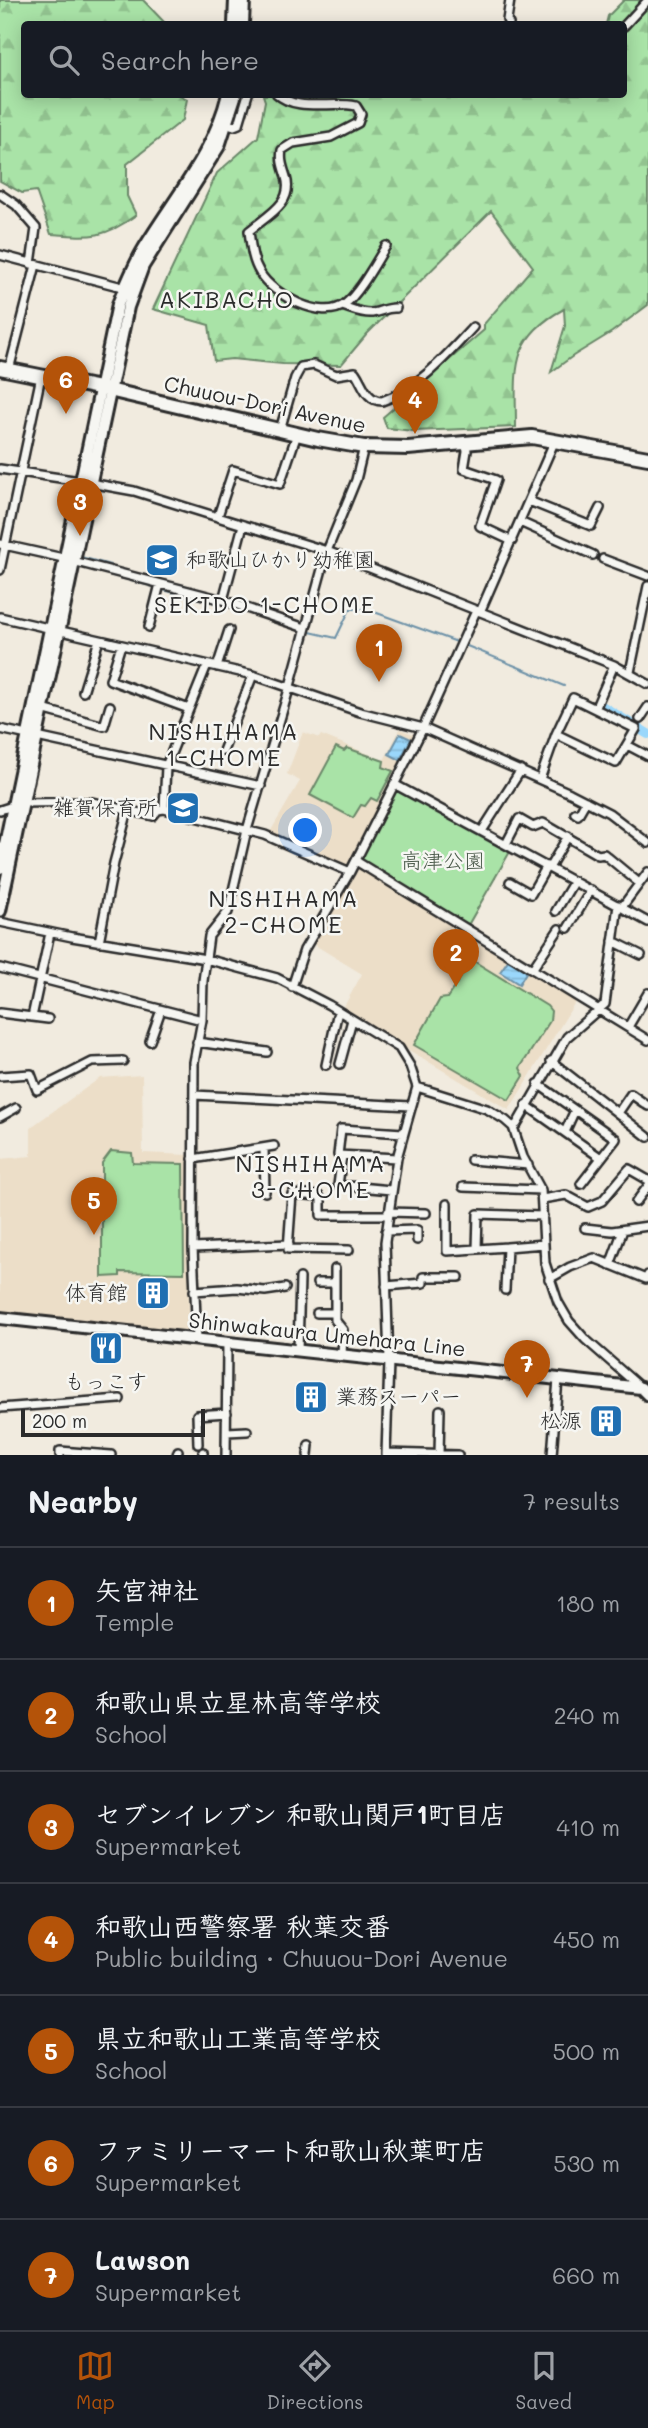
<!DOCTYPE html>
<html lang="en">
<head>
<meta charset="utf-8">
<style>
	body { margin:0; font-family:Mali,"Klee One",sans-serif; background:#20242c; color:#f1f3f6 }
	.scale { position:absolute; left:21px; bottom:18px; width:184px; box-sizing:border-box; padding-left:7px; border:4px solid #2b2b2b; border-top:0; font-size:19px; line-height:24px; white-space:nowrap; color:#2b2b2b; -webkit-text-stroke:5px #f6f6f2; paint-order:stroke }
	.you { position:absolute; left:306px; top:831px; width:24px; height:24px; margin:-18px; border:5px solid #fff; border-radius:50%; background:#1a73e8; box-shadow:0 0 0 10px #1a73e833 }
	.badge { display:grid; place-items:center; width:46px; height:46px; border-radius:50%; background:#b45309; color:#fff; font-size:23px; font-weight:700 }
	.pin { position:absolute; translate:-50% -58px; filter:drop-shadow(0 2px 4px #0008) }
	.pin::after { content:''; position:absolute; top:37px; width:24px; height:21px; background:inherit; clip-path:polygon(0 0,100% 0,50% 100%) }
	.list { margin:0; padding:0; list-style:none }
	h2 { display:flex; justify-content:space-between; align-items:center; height:91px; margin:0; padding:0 28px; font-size:30px }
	h2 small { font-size:23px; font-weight:400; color:#9ea1a6 }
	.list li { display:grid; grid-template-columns:46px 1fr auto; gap:21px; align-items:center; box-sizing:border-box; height:112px; padding:0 28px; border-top:2px solid #363941 }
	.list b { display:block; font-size:26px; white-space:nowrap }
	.list p { margin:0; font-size:23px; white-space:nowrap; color:#9ea1a6 }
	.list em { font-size:23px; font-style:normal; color:#9ea1a6 }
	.icon { flex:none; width:38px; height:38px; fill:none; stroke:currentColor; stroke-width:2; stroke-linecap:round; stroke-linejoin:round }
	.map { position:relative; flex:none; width:648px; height:1455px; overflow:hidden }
	.search { position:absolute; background:#171b24; box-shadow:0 4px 18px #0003; left:21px; right:21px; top:21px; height:77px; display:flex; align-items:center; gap:18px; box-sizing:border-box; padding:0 24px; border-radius:7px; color:#9ea1a6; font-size:26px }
	.sheet { height:875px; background:#171b24 }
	nav { display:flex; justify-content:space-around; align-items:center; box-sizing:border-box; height:98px; border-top:2px solid #363941; background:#171b24; font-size:19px; color:#9ea1a6 }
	nav a { display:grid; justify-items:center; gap:4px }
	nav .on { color:#b45309 }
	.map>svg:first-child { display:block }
	.built { fill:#ecdec8 }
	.green { fill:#a9e3a7; stroke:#6a8769; stroke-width:2 }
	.forest { fill:url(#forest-firs); stroke:#6a8769; stroke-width:2 }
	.water { fill:url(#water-rules); stroke:#6e92a8; stroke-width:2 }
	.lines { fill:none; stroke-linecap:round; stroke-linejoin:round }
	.stream { stroke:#6e92a8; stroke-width:2 }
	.river { stroke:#9ad7fb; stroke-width:10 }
	.street-casing { stroke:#2b2b2b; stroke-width:12 }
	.primary-casing { stroke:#2b2b2b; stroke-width:16 }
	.highway-casing { stroke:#2b2b2b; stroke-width:18 }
	.street { stroke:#f6f6f2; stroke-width:7 }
	.primary { stroke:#f6f6f2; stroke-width:10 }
	.highway { stroke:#f6f6f2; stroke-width:12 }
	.labels { text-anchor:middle; stroke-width:5; stroke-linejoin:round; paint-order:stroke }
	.street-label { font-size:21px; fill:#2b2b2b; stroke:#f6f6f2 }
	.poi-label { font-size:21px; fill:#2b2b2b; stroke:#f6f6f2; text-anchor:end }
	.park-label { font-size:21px; fill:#4a594a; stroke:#f6f6f2 }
	.neighbourhood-label { font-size:23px; letter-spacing:2px; fill:#2b2b2b; stroke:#f6f6f2 }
</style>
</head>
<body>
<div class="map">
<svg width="648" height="1455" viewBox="0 0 648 1455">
	<defs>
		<pattern id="forest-firs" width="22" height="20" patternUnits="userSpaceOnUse" patternTransform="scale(1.75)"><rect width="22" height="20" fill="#a9e3a7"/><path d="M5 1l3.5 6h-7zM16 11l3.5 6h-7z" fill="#92c390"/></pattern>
		<pattern id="water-rules" width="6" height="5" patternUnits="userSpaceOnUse" patternTransform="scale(1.75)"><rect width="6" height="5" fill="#9ad7fb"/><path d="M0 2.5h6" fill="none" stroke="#85b9d7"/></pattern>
	</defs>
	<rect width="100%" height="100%" fill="#f1ebdf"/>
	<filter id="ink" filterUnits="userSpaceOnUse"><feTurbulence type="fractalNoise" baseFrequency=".0143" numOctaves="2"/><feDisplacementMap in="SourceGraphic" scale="14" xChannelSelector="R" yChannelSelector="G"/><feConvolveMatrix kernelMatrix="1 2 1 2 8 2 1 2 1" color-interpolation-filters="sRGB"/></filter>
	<g filter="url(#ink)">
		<path class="built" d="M 400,729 L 415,735 L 348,867 L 269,834 L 300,781 L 287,774 L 303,732 L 319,738 L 321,735 L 384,760 Z
			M 358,865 L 577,999 L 509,1110 L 342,1010 L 362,974 L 310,942 L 354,868 Z
			M 142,1075 L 143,1153 L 188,1155 L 189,1332 L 0,1311 L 0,1159 L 31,1156 L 31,1127 L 100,1078 Z"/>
		<path class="green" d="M 336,747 L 344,751 L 347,748 L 384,761 L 383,767 L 393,771 L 377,801 L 371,798 L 365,806 L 361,805 L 353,818 L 310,795 Z
			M 399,790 L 511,850 L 468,925 L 359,859 L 395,791 Z
			M 472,960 L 547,1006 L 551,1011 L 550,1021 L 520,1068 L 524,1076 L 509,1100 L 414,1045 L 440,999 L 447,998 Z
			M 111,1151 L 132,1153 L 133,1163 L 183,1164 L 184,1273 L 120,1272 L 120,1276 L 102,1277 L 102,1163 Z"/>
		<path class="forest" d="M 0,0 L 143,0 L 166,24 L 24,24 L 24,94 L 178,94 L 187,99 L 183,120 L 127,164 L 127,196 L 136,215 C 104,239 90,237 51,234 L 36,191 L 22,193 L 0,181 Z
			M 624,0 L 648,0 L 648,305 L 612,332 L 573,356 L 551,372 L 565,326 L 564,309 C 508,339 516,371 516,427 L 413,431 L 387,428 L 383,417 L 484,330 L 484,324 L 533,267 L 491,211 L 367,334 L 341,365 L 283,364 L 232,359 L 214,361 L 209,325 L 153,309 L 217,173 L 258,137 L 265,101 L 263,95 L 624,94 L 624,24 L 606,24 L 608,16 Z"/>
		<path class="water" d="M 400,734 L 411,739 L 400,760 L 389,754 Z
			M 509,959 L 527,971 L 519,984 L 500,972 Z"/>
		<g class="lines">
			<path class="stream" d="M 81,557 L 110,565
				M 109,575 L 154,587
				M 163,590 L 224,605 L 295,628
				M 310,632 L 336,638 L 350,609 L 366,609 L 457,642
				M 467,646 L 564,686"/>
			<path class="river" d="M 600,705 L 648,734"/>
			<g class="street-casing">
				<path id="street" d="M 509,24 L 507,20 L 510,0
					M 624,26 L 648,0
					M 277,94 C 296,112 332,101 356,106 L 361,114 L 358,123 L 331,137 L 293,143 L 282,150 C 280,160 283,167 286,177 C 294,203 268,215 249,231 C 251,246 252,260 260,273 C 272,294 322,322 345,304 C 359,294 376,262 386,246
					M 228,124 L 234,126 L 239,124 L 248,94
					M 0,194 L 16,205 L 36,228 L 31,264
					M 0,255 L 126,288
					M 342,306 C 352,309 362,314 372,313 C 381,312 387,307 396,308
					M 9,370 L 36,265
					M 280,430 L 295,378 L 301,367 L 314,365 L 336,375 L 355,372 C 363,383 366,401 382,401 C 418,389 448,354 473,327
					M 466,442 L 467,451 L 464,469 L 496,480 L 480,526 L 512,541
					M 0,469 L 80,481
					M 90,483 L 134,491 L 327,551 L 614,665 L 648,684
					M 529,501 L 591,526 L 600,508
					M 218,516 L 233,470 L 280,484 L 297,434
					M 520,522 L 593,555
					M 0,544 L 63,558
					M 603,559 L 648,576
					M 73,561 L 223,600 L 305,628
					M 0,570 L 41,376
					M 223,600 L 243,525
					M 480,612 L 555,440
					M 0,617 L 253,675 L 360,712 L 423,728 L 570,793 L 609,813 L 648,843
					M 149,627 L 160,584
					M 121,645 L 110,680 L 189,709
					M 217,667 L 229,630
					M 630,672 L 648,586
					M 83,692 L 99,640
					M 573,698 L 636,729 L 616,763 L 556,734 Z
					M 596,707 L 614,665
					M 42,709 L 104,726 L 110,706
					M 640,719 L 648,707
					M 0,729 L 261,786
					M 627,745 L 648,756
					M 223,751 L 253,675
					M 540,779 L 556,734
					M 394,784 L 648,922
					M 164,809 L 166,766 L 207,665
					M 0,810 L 22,803 L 92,802 L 153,816 L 158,810 L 164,809 L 265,835 L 350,872
					M 575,813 L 578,815 L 586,801
					M 482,831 L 521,770
					M 506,844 L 519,819 L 533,827 L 543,823 L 598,855 L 604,854 L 639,883
					M 356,861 L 648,1040
					M 549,868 L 568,836
					M 510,882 L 531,894 L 547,866
					M 622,907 L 648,872
					M 556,911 L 574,881
					M 0,922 L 72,937 L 206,959 L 277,978 L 329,1005 L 399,1048 L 410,1066 L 417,1087 L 397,1158 L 385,1242 L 389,1361 L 386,1455
					M 568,928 L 591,890
					M 613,941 L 641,955
					M 99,942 L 114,863 L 128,810
					M 0,968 L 202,1020
					M 533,968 L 559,929
					M 292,987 L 304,950 L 350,872 L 423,728 L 476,611
					M 0,1013 L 48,1019
					M 32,1017 L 50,933
					M 628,1027 L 648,993
					M 150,1041 L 161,1010
					M 197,1042 L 267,1052
					M 551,1061 L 648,1137
					M 340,1064 L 352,1020
					M 326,1065 L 338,1011
					M 0,1076 L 31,1074 L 37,1090 L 92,1062 L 123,1061
					M 538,1084 L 575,1110 L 565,1132
					M 417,1087 L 487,1109 L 505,1120 L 513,1127 L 523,1157 L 541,1190 L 545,1263 L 558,1302 L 569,1321 L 585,1339 L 641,1388
					M 194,1095 L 411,1106
					M 526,1105 L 601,1158
					M 575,1110 L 616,1139 L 581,1184
					M 618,1113 L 631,1094 L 648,1106
					M 0,1117 L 16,1108
					M 513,1127 L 517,1124 L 567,1037 L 605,1004 L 618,905
					M 264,1148 L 265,1192
					M 342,1156 L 338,1185 L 391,1190
					M 397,1158 L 338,1155 L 341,1129 L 403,1133
					M 193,1159 L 274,1146
					M 471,1160 L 528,1165
					M 463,1187 L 541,1190
					M 542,1199 L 566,1195 L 588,1207 L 602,1201 L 629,1169 L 648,1180
					M 636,1202 L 648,1186
					M 447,1204 L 447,1251 L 477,1249
					M 388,1212 L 426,1213
					M 585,1228 L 612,1231 L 648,1226
					M 386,1231 L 417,1230 L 417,1240
					M 507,1247 L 477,1249 L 478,1214 L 543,1216
					M 193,1248 L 289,1244
					M 349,1250 L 288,1249 L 292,1194 L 319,1196 L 321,1199 L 321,1215 L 388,1215
					M 610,1265 L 623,1230
					M 335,1269 L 335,1320 L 343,1330 L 342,1356
					M 549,1279 L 570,1267 L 594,1258 L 646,1279 L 648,1275
					M 317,1283 L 335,1283
					M 386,1286 L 423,1283 L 423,1277 L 459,1277
					M 505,1290 L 507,1247 L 544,1244
					M 194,1291 L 237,1288 L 265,1291 L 285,1288
					M 317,1313 L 335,1313
					M 197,1340 L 193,1248 L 194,1062 L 202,1020 L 203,981 L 209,936 L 228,912 L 247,830 L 290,686 L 327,551 L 356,480 L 364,447
					M 298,1351 L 300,1278
					M 0,1408 L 120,1399
					M 227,1432 L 247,1431
					M 198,1444 L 197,1415 L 227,1413
					M 386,1453 L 458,1455
					M 439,1454 L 440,1410
					M 60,1455 L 60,1451 L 111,1455
					M 177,1455 L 178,1451
					M 203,1455 L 203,1452
					M 226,1455 L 227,1344
					M 308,1455 L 309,1445
					M 552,1455 L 558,1379"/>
			</g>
			<g class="primary-casing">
				<path id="primary" d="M 234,24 L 235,0
					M 243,24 L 244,0
					M 0,868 L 118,304 C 126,285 133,267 143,250 C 174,198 214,154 228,94
					M 0,911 L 128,307 L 143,266 L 219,146 L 236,94
					M 0,1318 L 641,1388 L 648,1395"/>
			</g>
			<g class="highway-casing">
				<path id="highway" d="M 0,368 L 109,390 L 318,439 L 364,447 L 408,448 L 532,437 L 648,458"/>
			</g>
			<use href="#street" class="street"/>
			<use href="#primary" class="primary"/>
			<use href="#highway" class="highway"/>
		</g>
	</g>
	<defs>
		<g id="school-square" transform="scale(1.75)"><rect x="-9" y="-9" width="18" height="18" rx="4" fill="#1f6fb2" stroke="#f6f6f2"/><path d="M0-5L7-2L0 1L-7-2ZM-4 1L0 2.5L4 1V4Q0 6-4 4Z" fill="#fff"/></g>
		<g id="building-square" transform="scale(1.75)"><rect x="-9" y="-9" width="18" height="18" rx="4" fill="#1f6fb2" stroke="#f6f6f2"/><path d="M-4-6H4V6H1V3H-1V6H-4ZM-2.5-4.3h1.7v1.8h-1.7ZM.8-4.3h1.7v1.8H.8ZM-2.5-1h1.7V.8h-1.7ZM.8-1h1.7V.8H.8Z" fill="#fff"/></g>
		<g id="restaurant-square" transform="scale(1.75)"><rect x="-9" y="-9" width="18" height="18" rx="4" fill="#1f6fb2" stroke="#f6f6f2"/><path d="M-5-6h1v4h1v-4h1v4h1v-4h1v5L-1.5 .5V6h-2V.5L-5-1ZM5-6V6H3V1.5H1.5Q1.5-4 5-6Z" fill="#fff"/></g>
	</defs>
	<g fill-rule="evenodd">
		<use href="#school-square" x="162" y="560"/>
		<use href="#school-square" x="183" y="808"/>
		<use href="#building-square" x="153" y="1293"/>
		<use href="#restaurant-square" x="106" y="1348"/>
		<use href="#building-square" x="311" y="1397"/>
		<use href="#building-square" x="606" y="1421"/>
	</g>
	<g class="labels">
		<g class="street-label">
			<text transform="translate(265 405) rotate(12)" y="7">Chuuou-Dori Avenue</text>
			<text transform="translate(327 1335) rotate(6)" y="7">Shinwakaura Umehara Line</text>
		</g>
		<g class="poi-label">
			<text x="186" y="567" text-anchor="start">和歌山ひかり幼稚園</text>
			<text x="158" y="815">雑賀保育所</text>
			<text x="128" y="1300">体育館</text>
			<text x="106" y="1389" text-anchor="middle">もっこす</text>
			<text x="336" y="1404" text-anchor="start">業務スーパー</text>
			<text x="582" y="1428">松源</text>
		</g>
		<g class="park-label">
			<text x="443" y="868">高津公園</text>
		</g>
		<g class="neighbourhood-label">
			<text x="227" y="308">AKIBACHO</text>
			<text x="265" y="613">SEKIDO 1-CHOME</text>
			<text x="224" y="740">NISHIHAMA<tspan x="224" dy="26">1-CHOME</tspan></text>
			<text x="284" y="907">NISHIHAMA<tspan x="284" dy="26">2-CHOME</tspan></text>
			<text x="311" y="1172">NISHIHAMA<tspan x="311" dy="26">3-CHOME</tspan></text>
		</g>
	</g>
</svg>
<div class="scale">200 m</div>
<div class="you"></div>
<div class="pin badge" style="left:379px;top:682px">1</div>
<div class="pin badge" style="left:456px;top:987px">2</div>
<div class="pin badge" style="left:80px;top:536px">3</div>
<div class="pin badge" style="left:415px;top:434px">4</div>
<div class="pin badge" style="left:94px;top:1235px">5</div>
<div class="pin badge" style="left:66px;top:414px">6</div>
<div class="pin badge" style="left:527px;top:1398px">7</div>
<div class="search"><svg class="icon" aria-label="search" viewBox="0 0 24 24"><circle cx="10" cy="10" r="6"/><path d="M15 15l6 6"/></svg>Search here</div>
</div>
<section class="sheet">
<h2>Nearby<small>7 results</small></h2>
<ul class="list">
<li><span class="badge">1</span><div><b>矢宮神社</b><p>Temple</p></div><em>180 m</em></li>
<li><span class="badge">2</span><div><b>和歌山県立星林高等学校</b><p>School</p></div><em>240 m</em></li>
<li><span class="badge">3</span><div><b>セブンイレブン 和歌山関戸1町目店</b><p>Supermarket</p></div><em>410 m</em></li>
<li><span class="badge">4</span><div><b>和歌山西警察署 秋葉交番</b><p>Public building · Chuuou-Dori Avenue</p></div><em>450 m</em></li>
<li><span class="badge">5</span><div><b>県立和歌山工業高等学校</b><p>School</p></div><em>500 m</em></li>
<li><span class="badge">6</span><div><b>ファミリーマート和歌山秋葉町店</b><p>Supermarket</p></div><em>530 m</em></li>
<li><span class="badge">7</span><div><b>Lawson</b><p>Supermarket</p></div><em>660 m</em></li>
</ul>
</section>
<nav>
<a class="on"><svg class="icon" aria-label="map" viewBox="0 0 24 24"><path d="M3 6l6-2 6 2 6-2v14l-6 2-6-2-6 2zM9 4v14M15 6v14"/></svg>Map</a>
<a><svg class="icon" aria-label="directions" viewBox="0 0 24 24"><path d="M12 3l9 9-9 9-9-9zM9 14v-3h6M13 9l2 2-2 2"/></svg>Directions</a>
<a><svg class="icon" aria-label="saved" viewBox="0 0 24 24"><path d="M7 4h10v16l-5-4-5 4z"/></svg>Saved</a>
</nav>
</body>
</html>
